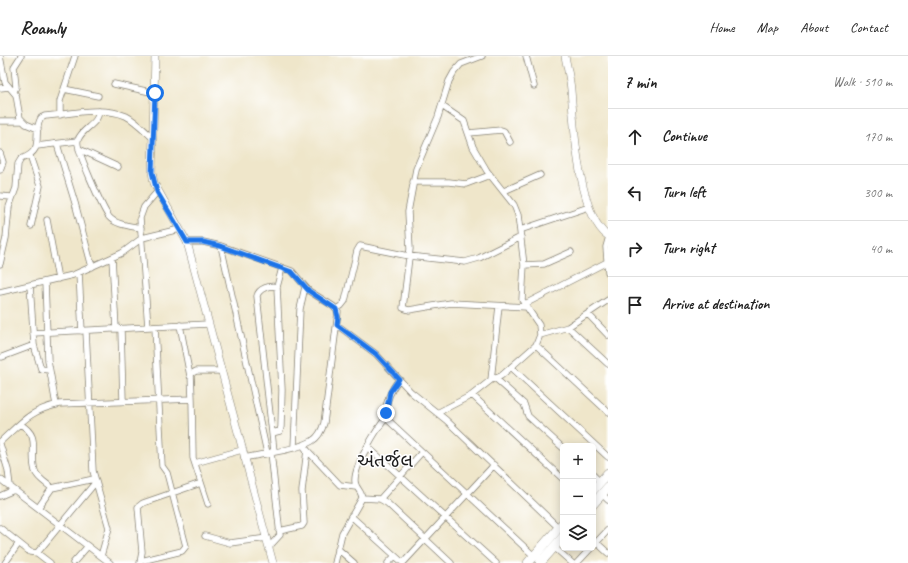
<!DOCTYPE html>
<html lang="en">
<head>
<meta charset="utf-8">
<style>
	body { margin:0; font-family:Caveat,"Noto Sans Gujarati",sans-serif; background:#f6f6f6; color:#222 }
	.controls { position:absolute; right:12px; bottom:12px; display:grid; overflow:hidden; border-radius:6px; box-shadow:0 2px 10px #0003 }
	.controls button { width:36px; height:36px; display:grid; place-items:center; padding:0; border:0; border-bottom:1px solid #e0e0e0; background:#fff; color:#222; font:20px sans-serif }
	.stop { position:absolute; width:12px; height:12px; margin:-9px; border:3px solid #1a73e8; border-radius:50%; background:#fff }
	.stop.end { background:#1a73e8; border-color:#fff; box-shadow:0 1px 4px #0008 }
	.list { margin:0; padding:0; list-style:none }
	h2 { display:flex; justify-content:space-between; align-items:center; height:52px; margin:0; padding:0 16px; font-size:17px }
	h2 small { font-size:13px; font-weight:400; color:#767676 }
	.list li { display:grid; grid-template-columns:26px 1fr auto; gap:12px; align-items:center; box-sizing:border-box; height:56px; padding:0 16px; border-top:1px solid #e0e0e0 }
	.list b { display:block; font-size:15px; white-space:nowrap }
	.list em { font-size:13px; font-style:normal; color:#767676 }
	.icon { flex:none; width:22px; height:22px; fill:none; stroke:currentColor; stroke-width:2; stroke-linecap:round; stroke-linejoin:round }
	.map { position:relative; flex:none; width:608px; height:507px; overflow:hidden }
	header { display:flex; align-items:center; gap:24px; box-sizing:border-box; height:56px; padding:0 20px; background:#fff; border-bottom:1px solid #e0e0e0 }
	header strong { font-size:19px }
	nav { display:flex; gap:22px; margin-inline-start:auto; font-size:14px }
	main { display:flex }
	aside { flex:1; background:#fff }
	.map>svg:first-child { display:block }
	.lines { fill:none; stroke-linecap:round; stroke-linejoin:round }
	.minor-casing { stroke:#868173; stroke-width:7 }
	.tertiary-casing { stroke:#868173; stroke-width:8 }
	.primary-casing { stroke:#868173; stroke-width:10 }
	.minor { stroke:#fff; stroke-width:5.5 }
	.tertiary { stroke:#fff; stroke-width:7 }
	.primary { stroke:#fff; stroke-width:9 }
	.route { stroke:#1a73e8; stroke-width:5 }
	.labels { text-anchor:middle; stroke-width:3; stroke-linejoin:round; paint-order:stroke }
	.quarter-label { font-size:19px; fill:#1c1c1c; stroke:#fff }
</style>
</head>
<body>
<header>
<strong>Roamly</strong>
<nav><a>Home</a><a>Map</a><a>About</a><a>Contact</a></nav>
</header>
<main>
<div class="map">
<svg width="608" height="507" viewBox="0 0 608 507">
	<rect width="100%" height="100%" fill="#fff"/>
	<filter id="ink" filterUnits="userSpaceOnUse"><feTurbulence type="fractalNoise" baseFrequency=".025" numOctaves="2"/><feDisplacementMap in="SourceGraphic" scale="8" xChannelSelector="R" yChannelSelector="G"/><feConvolveMatrix kernelMatrix="1 2 1 2 8 2 1 2 1" color-interpolation-filters="sRGB"/></filter>
	<filter id="wash" filterUnits="userSpaceOnUse"><feTurbulence type="fractalNoise" baseFrequency=".012" numOctaves="4" result="noise"/><feDisplacementMap in="SourceGraphic" scale="16" xChannelSelector="R" yChannelSelector="G"/><feGaussianBlur stdDeviation="0.9" result="paint"/><feColorMatrix in="noise" values="0 0 0 0 0 0 0 0 0 0 0 0 0 0 0 0 0 1.4 0 .05"/><feComposite in="paint" operator="in"/></filter>
	<g filter="url(#wash)">
		<rect width="100%" height="100%" fill="#efe6ca"/>
	</g>
	<g filter="url(#ink)">
		<g class="lines">
			<g class="minor-casing">
				<path id="minor" d="M 0,0 L 5,26 L 16,39 L 20,62 L 26,68 L 38,73
					M 482,0 L 461,8 L 454,16 L 449,25 L 438,61 L 416,113 L 408,156 L 410,193 L 403,252 L 409,254 L 451,247 L 527,251
					M 526,0 L 534,30
					M 114,28 L 155,37
					M 0,32 L 9,31
					M 64,33 L 98,40
					M 14,35 L 16,31 L 14,11 L 21,0
					M 99,55 C 98,69 82,72 78,84 C 75,92 103,153 109,161 C 116,169 131,170 141,172
					M 60,59 L 60,45 L 75,0
					M 0,65 L 22,65
					M 469,77 L 501,74 L 504,75 L 510,86
					M 57,88 L 75,147 L 92,211
					M 37,90 L 77,85
					M 79,93 L 118,111
					M 0,97 L 3,106 L 0,114
					M 30,100 L 40,130 L 31,170
					M 413,126 L 449,126 L 466,128 L 490,119
					M 504,135 L 540,119
					M 0,140 L 11,141
					M 47,164 L 58,223
					M 520,174 L 589,151
					M 608,184 L 606,191 L 608,216
					M 187,186 L 203,186 L 221,190 L 292,215 L 309,235 L 333,250 L 338,256 L 324,367 C 322,374 319,381 312,385 C 297,394 262,398 244,402
					M 221,190 L 267,397
					M 112,202 L 116,273
					M 0,208 L 6,182 L 9,151 L 16,132 L 18,108 L 21,103 C 47,94 31,78 41,62 L 45,60 C 70,58 102,50 126,60 C 136,65 145,75 153,82
					M 524,209 L 544,208 L 571,196
					M 79,217 L 82,275
					M 45,226 L 48,304 L 56,349
					M 30,229 L 34,289 L 41,313 L 49,314
					M 0,236 L 73,219 L 122,197 L 142,182 L 180,173
					M 525,248 L 607,206
					M 336,253 L 341,250 L 345,245 L 357,195 L 360,190 L 409,200 L 465,206 L 479,202 L 521,181
					M 588,258 L 608,279
					M 180,269 L 190,320
					M 337,269 L 376,298 L 411,336 L 446,364 L 559,472
					M 148,271 L 140,162 L 144,151 L 157,136
					M 568,271 L 608,308
					M 121,273 L 123,345
					M 86,275 L 93,415 L 109,472 L 101,500
					M 33,277 L 208,268
					M 540,279 L 568,271 L 608,244
					M 536,289 L 608,356
					M 2,301 L 34,289
					M 511,311 L 608,401
					M 495,322 L 524,348 L 528,360 L 563,392
					M 399,323 C 391,334 382,350 388,364 L 534,500
					M 491,324 L 499,250
					M 472,339 L 563,423
					M 192,343 L 191,318 L 196,315 L 221,315
					M 437,357 L 472,339 L 491,324 L 501,320 L 536,289 L 540,279 L 539,269 L 522,244 L 524,209 L 518,159 L 514,149 L 487,115 L 473,91 L 464,65 L 442,50
					M 20,368 C 42,381 29,394 35,415 C 37,422 46,427 52,432
					M 272,377 L 280,375 L 281,371 L 282,334 L 277,231 L 282,212
					M 0,386 C 22,366 30,354 60,348 L 192,343 L 193,402 L 208,448
					M 0,388 L 8,414 L 10,430
					M 294,391 L 300,253 L 305,231
					M 368,391 L 496,507
					M 305,392 L 340,429 L 356,431
					M 274,395 L 257,240 C 259,232 270,229 277,231
					M 195,407 L 242,394
					M 593,419 L 600,426
					M 0,423 L 110,507
					M 602,438 L 608,444
					M 0,440 L 14,434
					M 362,442 L 380,443 L 387,447 L 451,507
					M 380,443 L 422,396
					M 38,452 L 52,432 L 94,423
					M 351,460 L 403,507 L 494,409
					M 0,472 L 30,496 L 37,497 L 95,427
					M 279,475 L 302,470 L 304,467 L 302,435 L 307,394
					M 205,480 L 230,487 L 267,482
					M 596,486 L 608,497
					M 593,490 L 608,474
					M 269,491 L 280,479 L 271,396
					M 554,491 L 572,507
					M 338,493 L 354,507
					M 37,497 L 50,507
					M 141,505 L 182,495 L 186,490 L 167,417 L 162,410 L 155,271
					M 5,507 L 19,487
					M 73,507 L 88,490
					M 140,507 L 142,496 L 138,451 L 143,447 L 201,427
					M 335,507 L 342,477 L 362,442 C 362,435 355,432 355,425 C 354,410 377,372 387,361
					M 388,507 L 395,500
					M 577,507 L 591,492"/>
			</g>
			<g class="tertiary-casing">
				<path id="tertiary" d="M 155,0 L 152,116 L 154,127 L 187,186 L 273,507
					M 565,0 C 567,11 570,22 571,34 C 574,69 578,159 608,180"/>
			</g>
			<g class="primary-casing">
				<path id="primary" d="M 593,434 L 608,417
					M 593,448 L 608,431
					M 528,507 L 563,467
					M 540,507 L 563,481"/>
			</g>
			<use href="#minor" class="minor"/>
			<use href="#tertiary" class="tertiary"/>
			<use href="#primary" class="primary"/>
		</g>
	</g>
	<g class="lines" filter="url(#ink)">
		<path class="route" d="M 155,37 L 152,116 L 157,136 L 187,186 L 203,186 L 220,190 L 292,216 L 309,235 L 336,253 L 338,261 L 337,269 L 376,298 L 399,323 L 390,336 L 386,357"/>
	</g>
	<g class="labels">
		<g class="quarter-label">
			<text x="385" y="411">અંતર્જલ</text>
		</g>
	</g>
</svg>
<div class="controls">
<button>+</button>
<button>−</button>
<button><svg class="icon" aria-label="layers" viewBox="0 0 24 24"><path d="M12 4l9 5-9 5-9-5zM3 14l9 5 9-5"/></svg></button>
</div>
<div class="stop" style="left:155px;top:37px"></div>
<div class="stop end" style="left:386px;top:357px"></div>
</div>
<aside>
<h2>7 min<small>Walk · 510 m</small></h2>
<ul class="list">
<li><svg class="icon" aria-label="ahead" viewBox="0 0 24 24"><path d="M12 20V5M6 11l6-6 6 6"/></svg><div><b>Continue</b></div><em>170 m</em></li>
<li><svg class="icon" aria-label="left" viewBox="0 0 24 24"><path d="M17 20v-9H6M10 6l-5 5 5 5"/></svg><div><b>Turn left</b></div><em>300 m</em></li>
<li><svg class="icon" aria-label="right" viewBox="0 0 24 24"><path d="M7 20v-9h11M14 6l5 5-5 5"/></svg><div><b>Turn right</b></div><em>40 m</em></li>
<li><svg class="icon" aria-label="arrive" viewBox="0 0 24 24"><path d="M6 21V4h12l-3 4 3 4H6"/></svg><div><b>Arrive at destination</b></div></li>
</ul>
</aside>
</main>
</body>
</html>
